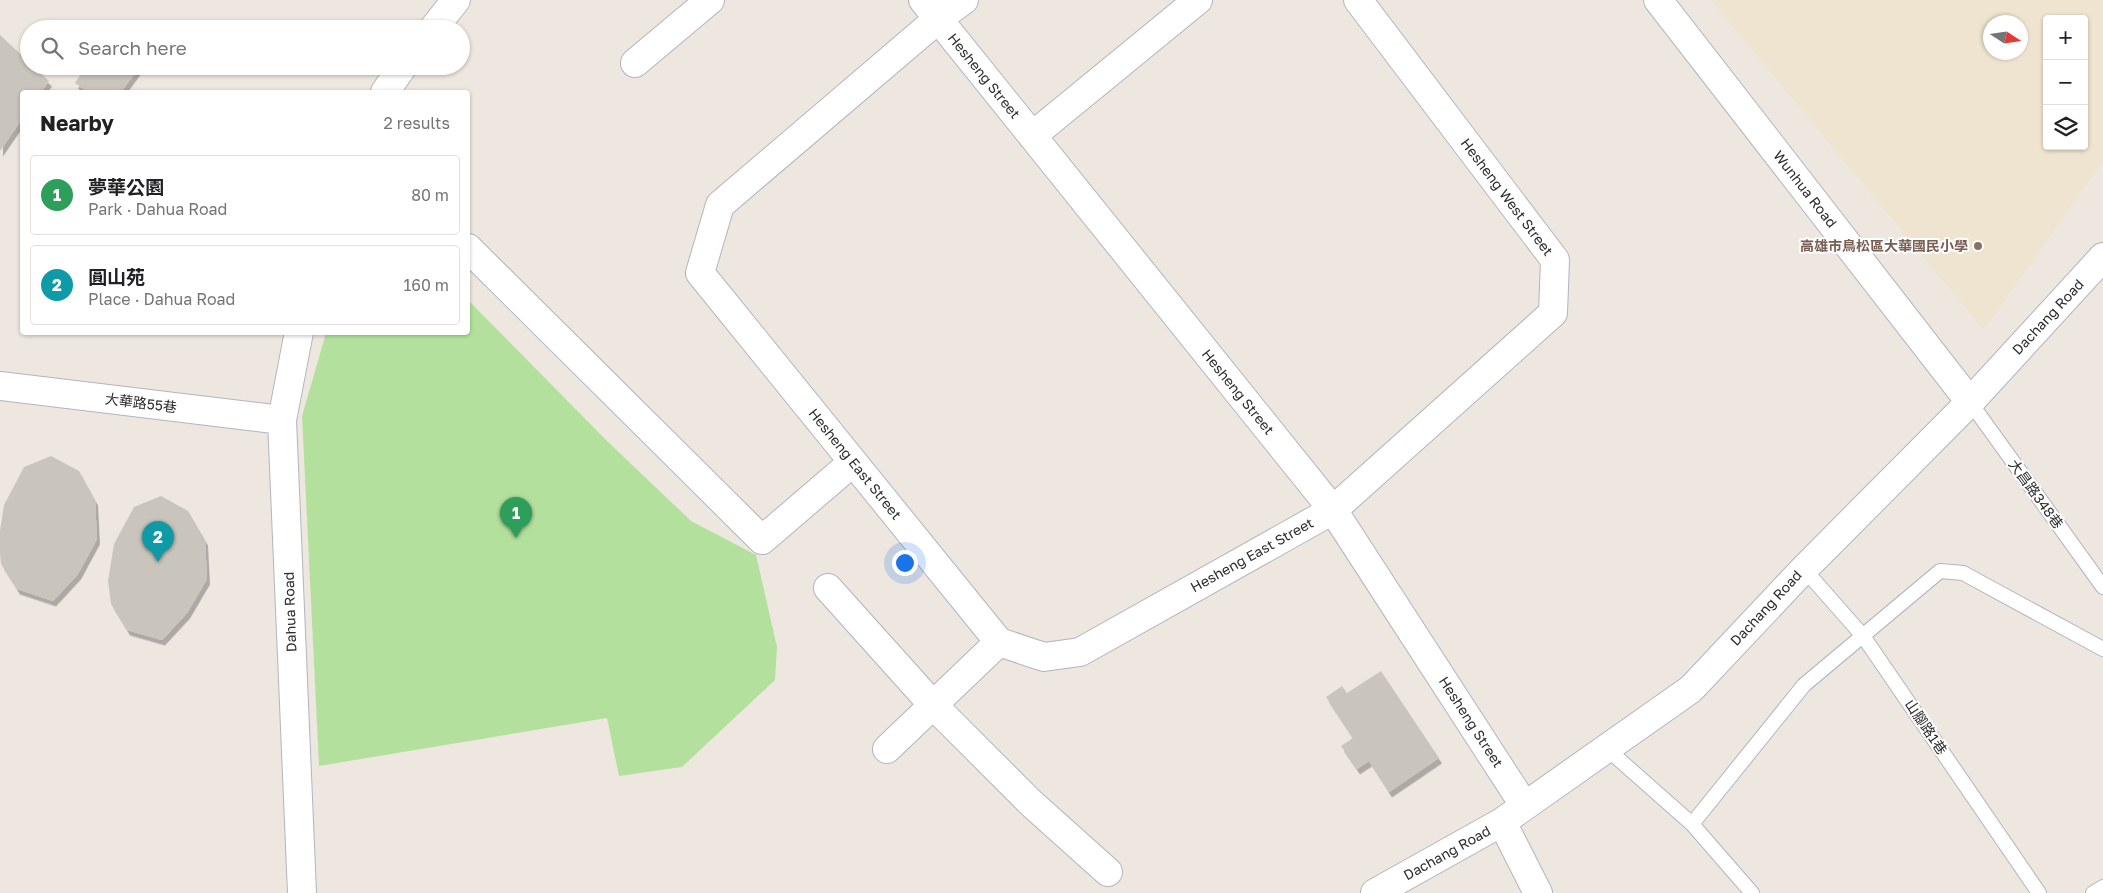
<!DOCTYPE html>
<html lang="en">
<head>
<meta charset="utf-8">
<style>
	body { margin:0; font-family:"Golos Text","Noto Sans TC",sans-serif; background:#f6f6f6; color:#202124 }
	.controls { position:absolute; right:15px; top:15px; display:grid; overflow:hidden; border-radius:5px; box-shadow:0 1px 4px #0004 }
	.controls button { width:45px; height:45px; display:grid; place-items:center; padding:0; border:0; border-bottom:1px solid #e0e0e0; background:#fff; color:#202124; font:25px sans-serif }
	.compass { position:absolute; left:1983px; top:15px; width:45px; height:45px; border-radius:50%; background:#fff; box-shadow:0 1px 4px #0004; rotate:102deg }
	.you { position:absolute; left:904px; top:562px; width:18px; height:18px; margin:-12px; border:4px solid #fff; border-radius:50%; background:#1a73e8; box-shadow:0 0 0 8px #1a73e833 }
	.badge { display:grid; place-items:center; width:32px; height:32px; border-radius:50%; background:#4463f4; color:#fff; font-size:16px; font-weight:700 }
	.pin { position:absolute; translate:-50% -41px; filter:drop-shadow(0 1px 2px #0008) }
	.pin::after { content:''; position:absolute; top:26px; width:18px; height:15px; background:inherit; clip-path:polygon(0 0,100% 0,50% 100%) }
	.list { margin:0; padding:0; list-style:none }
	h2 { display:flex; justify-content:space-between; align-items:center; height:65px; margin:0; padding:0 20px; font-size:21px }
	h2 small { font-size:16px; font-weight:400; color:#757577 }
	.list li { display:grid; grid-template-columns:32px 1fr auto; gap:15px; align-items:center; box-sizing:border-box; height:80px; margin:0 10px 10px; padding:0 10px; border:1px solid #e0e0e0; border-radius:5px }
	.list b { display:block; font-size:19px; white-space:nowrap }
	.list p { margin:0; font-size:16px; white-space:nowrap; color:#757577 }
	.list em { font-size:16px; font-style:normal; color:#757577 }
	.icon { flex:none; width:28px; height:28px; fill:none; stroke:currentColor; stroke-width:2; stroke-linecap:round; stroke-linejoin:round }
	.map { position:relative; flex:none; width:2103px; height:893px; overflow:hidden }
	.search { position:absolute; background:#fff; box-shadow:0 1px 4px #0004; left:20px; top:20px; width:450px; height:55px; display:flex; align-items:center; gap:12px; box-sizing:border-box; padding:0 18px; border-radius:28px; color:#757577; font-size:19px }
	.panel { position:absolute; background:#fff; box-shadow:0 1px 4px #0004; left:20px; top:90px; width:450px; height:245px; border-radius:5px }
	.map>svg:first-child { display:block }
	.education { fill:#eee4cf; fill-rule:evenodd }
	.green { fill:#b3e19d }
	.building { fill:#c9c5bd; filter:url(#shadow) }
	.lines { fill:none; stroke-linecap:round; stroke-linejoin:round }
	.lane-casing { stroke:#b2b5bf; stroke-width:16 }
	.street-casing { stroke:#b2b5bf; stroke-width:30 }
	.lane { stroke:#fff; stroke-width:14 }
	.street { stroke:#fff; stroke-width:28 }
	.education-dot { fill:#8d6e63; stroke:#fff; stroke-width:2 }
	.labels { text-anchor:middle; stroke-width:4; stroke-linejoin:round; paint-order:stroke }
	.street-label { font-size:14px; fill:#2c2c2c; stroke:#fff }
	.education-label { font-size:14px; font-weight:bold; fill:#785e54; stroke:#fff; text-anchor:end }
</style>
</head>
<body>
<div class="map">
<svg width="2103" height="893" viewBox="0 0 2103 893">
	<defs>
		<filter id="shadow"><feDropShadow dx="3" dy="5.5" stdDeviation="0" flood-color="#0004"/></filter>
	</defs>
	<rect width="100%" height="100%" fill="#ede7df"/>
	<path class="education" d="M 1711,0 L 2103,0 L 2103,161 L 1984,330 ZM 2047,19 L 2084,19 L 2084,146 L 2047,146 ZM 1990,22 L 2020,22 L 2020,52 L 1990,52 Z"/>
	<path class="green" d="M 468,300 L 607,441 L 691,521 L 756,555 L 777,647 L 775,680 L 682,767 L 619,776 L 607,718 L 319,766 L 302,416 L 326,333 L 468,332 Z"/>
	<path class="building" d="M 0,35 L 29,62 L 29,66 L 33,66 L 49,81 L 41,92 L 22,92 L 22,119 L 0,151 Z
		M 86,66 L 140,66 L 121,92 L 88,92 L 75,83 Z
		M 51,456 L 79,471 L 95,500 L 97,539 L 78,574 L 53,601 L 17,589 L 1,564 L 0,553 L 0,531 L 4,505 L 24,467 Z
		M 161,496 L 188,511 L 205,540 L 207,579 L 187,613 L 162,640 L 127,630 L 111,604 L 108,581 L 114,544 L 134,507 Z
		M 1381,671 L 1439,758 L 1389,792 L 1369,761 L 1357,769 L 1341,746 L 1353,738 L 1326,697 L 1342,686 L 1347,693 Z"/>
	<g class="lines">
		<g class="lane-casing">
			<path id="lane" d="M 1970,402 L 2103,587
				M 1804,569 L 1863,636 L 2039,893
				M 1606,748 L 1692,824 L 1752,893
				M 1692,824 L 1804,685 L 1940,571 L 1963,573 L 2103,649
				M 2093,893 L 2103,887"/>
		</g>
		<g class="street-casing">
			<path id="street" d="M 923,0 L 1333,510 L 1524,805
				M 964,0 L 938,19 L 720,205 L 700,273 L 999,642 L 1044,657 L 1080,652 L 1333,510 L 1553,313 L 1555,260 L 1358,0
				M 1658,0 L 1970,402
				M 433,29 L 456,0
				M 635,63 L 710,0
				M 385,92 L 403,66
				M 1032,136 L 1198,0
				M 468,248 L 762,540 L 853,462
				M 299,332 L 282,420 L 302,893
				M 0,386 L 282,420
				M 828,588 L 933,705 L 1031,803 L 1108,872
				M 887,749 L 999,642
				M 1502,822 L 1538,893
				M 1375,893 L 1502,822 L 1691,689 L 1804,569 L 1970,402 L 2103,257"/>
		</g>
		<use href="#lane" class="lane"/>
		<use href="#street" class="street"/>
	</g>
	<circle class="education-dot" cx="1978" cy="246" r="5"/>
	<g class="labels">
		<g class="street-label">
			<text transform="translate(984 76) rotate(51)" y="5">Hesheng Street</text>
			<text transform="translate(1805 189) rotate(52)" y="5">Wunhua Road</text>
			<text transform="translate(1507 197) rotate(53)" y="5">Hesheng West Street</text>
			<text transform="translate(2048 317) rotate(-47)" y="5">Dachang Road</text>
			<text transform="translate(1238 392) rotate(51)" y="5">Hesheng Street</text>
			<text transform="translate(141 403) rotate(7)" y="5">大華路55巷</text>
			<text transform="translate(855 464) rotate(51)" y="5">Hesheng East Street</text>
			<text transform="translate(2036 494) rotate(54)" y="5">大昌路348巷</text>
			<text transform="translate(1252 555) rotate(-29)" y="5">Hesheng East Street</text>
			<text transform="translate(1766 608) rotate(-47)" y="5">Dachang Road</text>
			<text transform="translate(290 612) rotate(-92)" y="5">Dahua Road</text>
			<text transform="translate(1471 722) rotate(57)" y="5">Hesheng Street</text>
			<text transform="translate(1926 727) rotate(56)" y="5">山腳路1巷</text>
			<text transform="translate(1447 853) rotate(-29)" y="5">Dachang Road</text>
		</g>
		<g class="education-label">
			<text x="1968" y="251">高雄市鳥松區大華國民小學</text>
		</g>
	</g>
</svg>
<div class="controls">
<button>+</button>
<button>−</button>
<button><svg class="icon" aria-label="layers" viewBox="0 0 24 24"><path d="M12 4l9 5-9 5-9-5zM3 14l9 5 9-5"/></svg></button>
</div>
<svg class="compass" viewBox="-18 -18 36 36"><path d="M0-13l5 13h-10z" fill="#e53935"/><path d="M0 13l5-13h-10z" fill="#757577"/></svg>
<div class="you"></div>
<div class="pin badge" style="left:516px;top:538px;background:#2e9e5b">1</div>
<div class="pin badge" style="left:158px;top:562px;background:#0f9aa8">2</div>
<div class="search"><svg class="icon" aria-label="search" viewBox="0 0 24 24"><circle cx="10" cy="10" r="6"/><path d="M15 15l6 6"/></svg>Search here</div>
<section class="panel">
<h2>Nearby<small>2 results</small></h2>
<ul class="list">
<li><span class="badge" style="background:#2e9e5b">1</span><div><b>夢華公園</b><p>Park · Dahua Road</p></div><em>80 m</em></li>
<li><span class="badge" style="background:#0f9aa8">2</span><div><b>圓山苑</b><p>Place · Dahua Road</p></div><em>160 m</em></li>
</ul>
</section>
</div>
</body>
</html>
